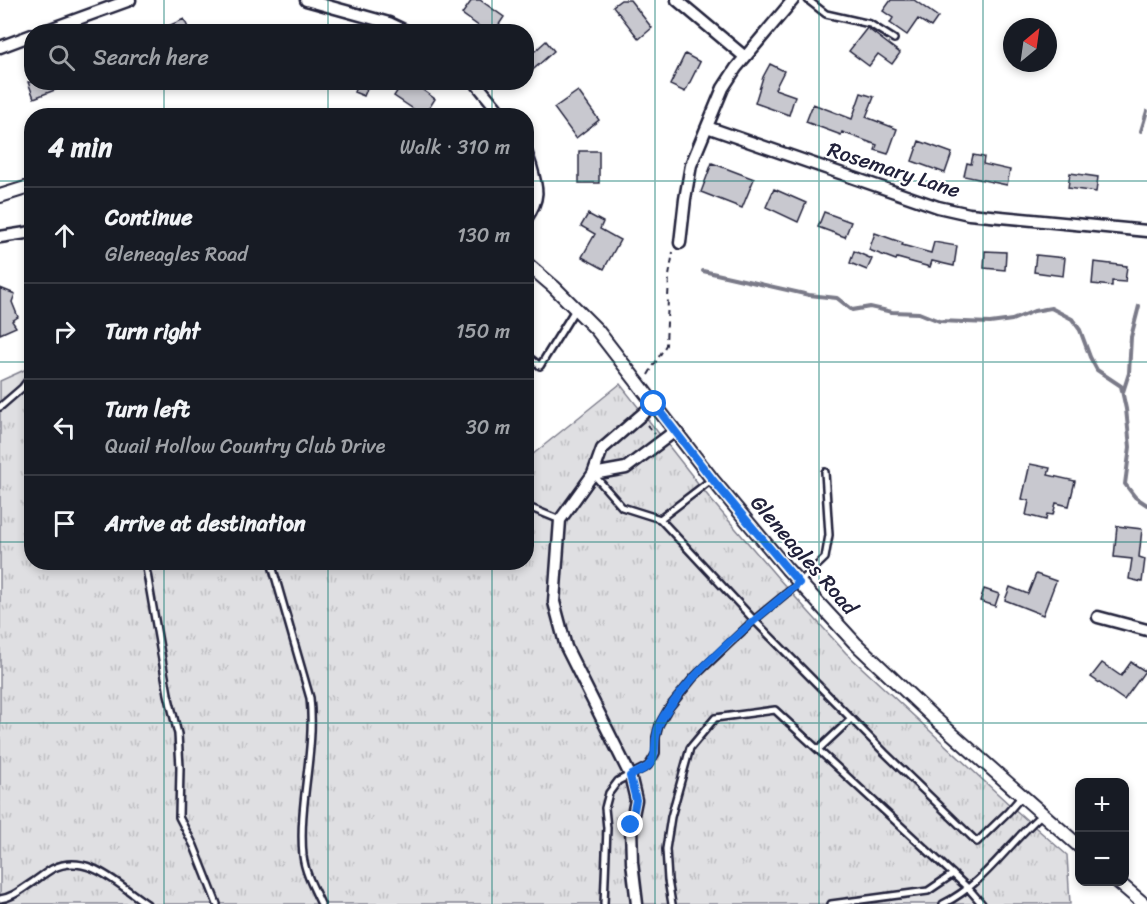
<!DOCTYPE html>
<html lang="en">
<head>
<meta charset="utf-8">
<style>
	body { margin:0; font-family:Sriracha,sans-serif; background:#242831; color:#f1f3f6 }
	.controls { position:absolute; right:18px; bottom:18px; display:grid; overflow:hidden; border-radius:12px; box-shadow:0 3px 9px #0003 }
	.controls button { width:54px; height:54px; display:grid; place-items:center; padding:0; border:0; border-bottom:2px solid #363941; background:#171b24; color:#f1f3f6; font:30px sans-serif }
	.compass { position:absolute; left:1003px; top:18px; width:54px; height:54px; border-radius:50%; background:#171b24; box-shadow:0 3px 9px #0003; rotate:29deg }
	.stop { position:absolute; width:18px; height:18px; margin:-14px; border:4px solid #1a73e8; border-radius:50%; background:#fff }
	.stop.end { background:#1a73e8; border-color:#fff; box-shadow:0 2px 6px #0008 }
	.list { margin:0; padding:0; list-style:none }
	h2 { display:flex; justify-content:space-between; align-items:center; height:78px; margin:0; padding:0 24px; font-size:26px }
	h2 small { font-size:20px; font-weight:400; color:#9ea1a6 }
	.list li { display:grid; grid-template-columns:39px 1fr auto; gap:18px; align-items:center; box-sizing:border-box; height:96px; padding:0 24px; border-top:2px solid #363941 }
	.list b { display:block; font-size:22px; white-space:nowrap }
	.list p { margin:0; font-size:20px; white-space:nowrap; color:#9ea1a6 }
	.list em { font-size:20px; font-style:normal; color:#9ea1a6 }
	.icon { flex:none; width:33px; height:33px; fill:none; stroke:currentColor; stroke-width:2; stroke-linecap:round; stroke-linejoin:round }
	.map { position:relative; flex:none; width:1147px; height:904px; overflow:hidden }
	.search { position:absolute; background:#171b24; box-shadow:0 3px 9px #0003; left:24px; top:24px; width:510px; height:66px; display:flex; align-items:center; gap:15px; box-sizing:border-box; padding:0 21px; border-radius:24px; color:#9ea1a6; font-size:22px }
	.panel { position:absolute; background:#171b24; box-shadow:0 3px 9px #0003; left:24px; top:108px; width:510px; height:462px; border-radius:24px }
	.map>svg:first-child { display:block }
	.grass { fill:url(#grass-tufts); stroke:#80808e; stroke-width:1.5 }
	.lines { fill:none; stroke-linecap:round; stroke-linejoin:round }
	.stream { stroke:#7a7a88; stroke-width:4 }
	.building { fill:#c8c8cf; stroke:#22223b; stroke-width:1.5 }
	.service-casing { stroke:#22223b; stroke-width:10 }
	.minor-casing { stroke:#22223b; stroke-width:15 }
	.tertiary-casing { stroke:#22223b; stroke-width:16 }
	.path { stroke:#22223b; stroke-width:2; stroke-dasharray:6 4.5; stroke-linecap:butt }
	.service { stroke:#fff; stroke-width:5 }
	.minor { stroke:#fff; stroke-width:10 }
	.tertiary { stroke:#fff; stroke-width:12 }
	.route { stroke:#1a73e8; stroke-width:8 }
	.grid { fill:none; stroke:#0f766e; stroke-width:1.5; stroke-opacity:0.55 }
	.labels { text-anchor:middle; stroke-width:4.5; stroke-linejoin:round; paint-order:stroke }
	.street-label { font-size:21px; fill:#22223b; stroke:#fff }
</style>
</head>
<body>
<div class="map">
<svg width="1147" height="904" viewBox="0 0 1147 904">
	<defs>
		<pattern id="grass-tufts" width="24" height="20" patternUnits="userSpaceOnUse" patternTransform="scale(1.5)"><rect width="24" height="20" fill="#dfdfe2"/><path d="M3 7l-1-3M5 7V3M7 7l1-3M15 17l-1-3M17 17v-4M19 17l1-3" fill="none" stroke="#bfbfc3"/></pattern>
	</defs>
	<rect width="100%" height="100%" fill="#fff"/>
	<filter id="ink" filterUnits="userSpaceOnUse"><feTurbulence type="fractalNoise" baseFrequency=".0167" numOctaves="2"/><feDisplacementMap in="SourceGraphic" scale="12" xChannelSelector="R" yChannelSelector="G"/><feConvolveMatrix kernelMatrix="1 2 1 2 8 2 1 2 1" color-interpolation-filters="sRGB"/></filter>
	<g filter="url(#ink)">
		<path class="grass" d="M 31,367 L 32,562 L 526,562 L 527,459 L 620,384 L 712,501 L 778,578 L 846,653 L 1012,807 L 1067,855 L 1070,904 L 0,904 L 0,381 Z"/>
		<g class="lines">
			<path class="stream" d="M 1141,131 L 1147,111
				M 703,271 L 809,295 L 837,298 L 852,310 L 870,307 L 892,312 L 919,313 L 939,321 L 990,323 L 1012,320 L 1034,311 L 1051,308 L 1072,319 L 1080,330 L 1090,357 L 1097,370 L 1121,386 L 1126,409 L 1130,447 L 1125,484 L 1135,497 L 1147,505
				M 1123,392 L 1129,373 L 1131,337 L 1139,306"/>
		</g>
		<path class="building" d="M 472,0 L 480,0 L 504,17 L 494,32 L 487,32 L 462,14 Z
			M 621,0 L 630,0 L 652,28 L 639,39 L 613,6 Z
			M 891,0 L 914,0 L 938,17 L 931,27 L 918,19 L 907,35 L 890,23 L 893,18 L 883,11 Z
			M 184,19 L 190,32 L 155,32 Z
			M 867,28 L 900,53 L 892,64 L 878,54 L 869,66 L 849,51 Z
			M 546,41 L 554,51 L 526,76 L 526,42 L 535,51 Z
			M 685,54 L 700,62 L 685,92 L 670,85 Z
			M 770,64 L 784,71 L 775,89 L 795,96 L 789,115 L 755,103 L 763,77 Z
			M 28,82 L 73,82 L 73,83 L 34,98 Z
			M 358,82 L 370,82 L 364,96 L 354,92 Z
			M 403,82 L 412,82 L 435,99 L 424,116 L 394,96 Z
			M 578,91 L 599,120 L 576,138 L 554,108 Z
			M 861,93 L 874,97 L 866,117 L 897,129 L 888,154 L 875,150 L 877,145 L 842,132 L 841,135 L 806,122 L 813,104 L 852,119 Z
			M 919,141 L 952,153 L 945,173 L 912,161 Z
			M 579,151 L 599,151 L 599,183 L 579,183 Z
			M 973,155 L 984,157 L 983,164 L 1010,170 L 1007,185 L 964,176 L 967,163 L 971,164 Z
			M 712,163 L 754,179 L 742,208 L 701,192 Z
			M 1070,173 L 1098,177 L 1096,192 L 1068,188 Z
			M 774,189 L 806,203 L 798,222 L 766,207 Z
			M 824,212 L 851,222 L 845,237 L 818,227 Z
			M 588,214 L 603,222 L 600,229 L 620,240 L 604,269 L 582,257 L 595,234 L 581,226 Z
			M 875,233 L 903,243 L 902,245 L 931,253 L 934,242 L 957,246 L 954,266 L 932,261 L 930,267 L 897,258 L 896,260 L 869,250 Z
			M 854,251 L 872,259 L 867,270 L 850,263 Z
			M 985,251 L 1006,252 L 1005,270 L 984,268 Z
			M 1036,255 L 1065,258 L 1063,276 L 1034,272 Z
			M 1094,262 L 1127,266 L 1125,282 L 1112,281 L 1112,286 L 1092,284 Z
			M 0,288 L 15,294 L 12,302 L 18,317 L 12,321 L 16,327 L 0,334 Z
			M 1030,464 L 1050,468 L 1048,475 L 1075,481 L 1069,506 L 1056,503 L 1053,515 L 1047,514 L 1046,520 L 1026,515 L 1029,501 L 1022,499 Z
			M 1117,526 L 1142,529 L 1139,557 L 1145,559 L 1142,582 L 1129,579 L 1132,559 L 1114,557 Z
			M 1036,574 L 1056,581 L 1043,615 L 1005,600 L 1010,587 L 1028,594 Z
			M 984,589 L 999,594 L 995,606 L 980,601 Z
			M 1131,662 L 1145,671 L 1124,700 L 1091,677 L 1102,663 L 1121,676 Z"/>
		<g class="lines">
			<g class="service-casing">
				<path id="service" d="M 808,0 L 826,14 L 870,24 L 894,39
					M 526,355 L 540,366 L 576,308
					M 0,407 L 22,388 L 32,375
					M 593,474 L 622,507 L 660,519 L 754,620 L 885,753 L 977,842 L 1008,812 L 1022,796
					M 526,506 L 560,520
					M 660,519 L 711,480
					M 145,562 L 168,694 L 178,734 L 180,767 L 179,817 L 194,846 L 217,904
					M 271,562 L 310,698 C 316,751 298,803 303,856 C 305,873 314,889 321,904
					M 819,749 L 851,719
					M 0,899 C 12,898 22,889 33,882 C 39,878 45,873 52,869 C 88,851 119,886 147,904
					M 604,904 L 607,828 L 605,808 L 609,793 L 618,781 L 648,766 L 656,753 L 656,737 L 659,725 L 668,709 L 694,677 L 754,620 L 799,583 L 825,558 L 829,535 L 825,472
					M 672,904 L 668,880 L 666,849 L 671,817 L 690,748 L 715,718 L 775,710 L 969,889 L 982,904
					M 831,904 L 928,891 L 953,874
					M 943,904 C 984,884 1008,844 1041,815"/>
			</g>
			<g class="minor-casing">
				<path id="minor" d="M 306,0 L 389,23 L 408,32
					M 677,0 L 745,57
					M 42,32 L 130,0
					M 0,47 L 32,35
					M 475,82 L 503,116
					M 707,127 L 938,207 L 969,214 L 1147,231
					M 526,151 L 531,166
					M 526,173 L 531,166 C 538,190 540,198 526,219
					M 0,237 L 32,232
					M 680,243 L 685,199 L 691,165 L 723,88 L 736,68 L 793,0
					M 654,404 L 602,449 L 593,474 L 626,468 L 675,431
					M 593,474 L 560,520 L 554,602 L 566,647 L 630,775 L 636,800 L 631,825 L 632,862 L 637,904
					M 1098,617 L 1147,630"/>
			</g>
			<g class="tertiary-casing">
				<path id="tertiary" d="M 0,196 L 32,186
					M 526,263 L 554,287 L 597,330 L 712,479 L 787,569 L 855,643 L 932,716 L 1080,847
					M 1118,882 L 1144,904"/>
			</g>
			<path class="path" d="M 648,375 L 666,345 L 669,276 L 673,252
				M 647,425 L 655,434"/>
			<use href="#service" class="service"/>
			<use href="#minor" class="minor"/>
			<use href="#tertiary" class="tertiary"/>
		</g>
	</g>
	<g class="lines" filter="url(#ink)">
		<path class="route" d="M 631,825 L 636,800 L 630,776 C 636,773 642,770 647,767 C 657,759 654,748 656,737 C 657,727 663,716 669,708 C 704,659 754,621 799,583 L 712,479 L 654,404"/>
	</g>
	<path class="grid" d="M 164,0 L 164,32M 328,0 L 328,32M 492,0 L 492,32M 655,0 L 655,904M 819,0 L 819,904M 983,0 L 983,904M 164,82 L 164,116M 328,82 L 328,116M 492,82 L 492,116M 0,181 L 32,181M 526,181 L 1147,181M 0,362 L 32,362M 526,362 L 1147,362M 0,542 L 32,542M 526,542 L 1147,542M 164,562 L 164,904M 328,562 L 328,904M 492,562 L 492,904M 0,723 L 1147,723"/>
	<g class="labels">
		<g class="street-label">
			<text transform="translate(894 170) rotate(18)" y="7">Rosemary Lane</text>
			<text transform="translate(804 555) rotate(49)" y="7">Gleneagles Road</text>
		</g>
	</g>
</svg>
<div class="controls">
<button>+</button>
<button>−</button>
</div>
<svg class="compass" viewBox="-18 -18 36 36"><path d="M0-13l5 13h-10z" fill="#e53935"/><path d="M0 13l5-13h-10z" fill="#9ea1a6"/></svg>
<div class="stop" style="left:654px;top:404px"></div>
<div class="stop end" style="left:631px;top:825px"></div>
<div class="search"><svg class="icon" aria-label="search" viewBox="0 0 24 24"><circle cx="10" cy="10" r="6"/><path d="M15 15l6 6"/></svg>Search here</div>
<section class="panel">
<h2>4 min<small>Walk · 310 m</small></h2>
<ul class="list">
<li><svg class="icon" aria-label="ahead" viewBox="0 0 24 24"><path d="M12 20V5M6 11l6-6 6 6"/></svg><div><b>Continue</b><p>Gleneagles Road</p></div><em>130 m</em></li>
<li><svg class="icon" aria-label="right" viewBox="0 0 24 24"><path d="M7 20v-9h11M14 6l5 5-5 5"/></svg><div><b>Turn right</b></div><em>150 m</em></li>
<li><svg class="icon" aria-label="left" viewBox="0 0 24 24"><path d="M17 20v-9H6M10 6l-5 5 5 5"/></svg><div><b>Turn left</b><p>Quail Hollow Country Club Drive</p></div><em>30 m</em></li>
<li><svg class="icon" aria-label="arrive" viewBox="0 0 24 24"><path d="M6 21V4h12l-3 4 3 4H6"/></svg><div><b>Arrive at destination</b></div></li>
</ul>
</section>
</div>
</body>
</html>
